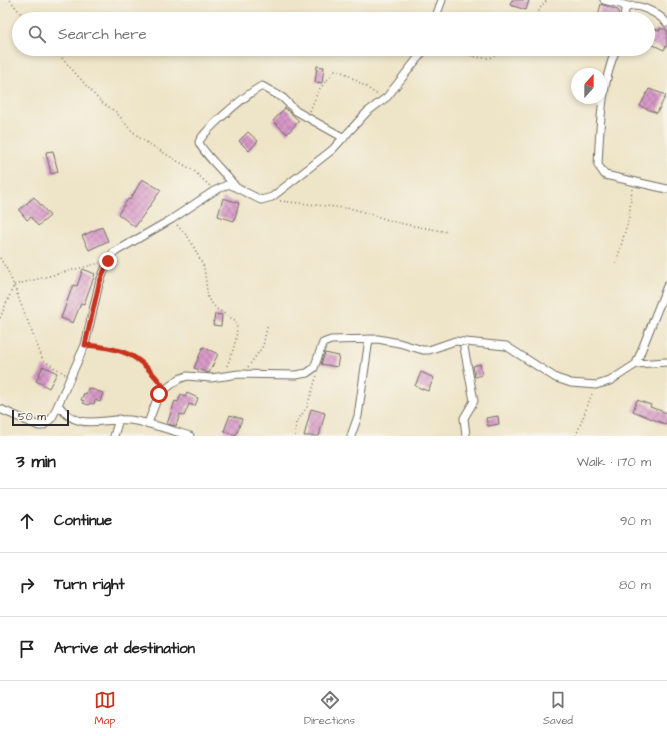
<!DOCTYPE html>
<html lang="en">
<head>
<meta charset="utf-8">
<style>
	body { margin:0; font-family:"Architects Daughter",sans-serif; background:#f6f6f6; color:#222 }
	.compass { position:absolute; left:571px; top:68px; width:36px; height:36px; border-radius:50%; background:#fff; box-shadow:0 2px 6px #0003; rotate:21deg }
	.scale { position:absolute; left:12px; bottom:10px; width:57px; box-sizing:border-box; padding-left:4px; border:2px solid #2b2b2b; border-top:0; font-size:11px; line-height:14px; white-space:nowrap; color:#2b2b2b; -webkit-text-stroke:3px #f7f3e8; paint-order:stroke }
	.stop { position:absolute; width:12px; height:12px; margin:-9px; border:3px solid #c8321e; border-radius:50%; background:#fff }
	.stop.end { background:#c8321e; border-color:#fff; box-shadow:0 1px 4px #0008 }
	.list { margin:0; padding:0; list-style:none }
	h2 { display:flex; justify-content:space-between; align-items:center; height:52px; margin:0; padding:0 16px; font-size:17px }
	h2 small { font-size:13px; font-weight:400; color:#767676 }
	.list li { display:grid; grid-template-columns:26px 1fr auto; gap:12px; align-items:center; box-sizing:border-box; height:64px; padding:0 16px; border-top:1px solid #e0e0e0 }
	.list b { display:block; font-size:15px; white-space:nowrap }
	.list em { font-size:13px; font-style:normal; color:#767676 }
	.icon { flex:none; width:22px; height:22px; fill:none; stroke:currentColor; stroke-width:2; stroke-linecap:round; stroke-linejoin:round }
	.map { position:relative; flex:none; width:667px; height:436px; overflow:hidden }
	.search { position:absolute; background:#fff; box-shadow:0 2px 6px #0003; left:12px; right:12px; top:12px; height:44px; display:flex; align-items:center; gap:10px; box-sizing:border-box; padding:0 14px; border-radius:22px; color:#767676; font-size:15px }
	.sheet { height:244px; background:#fff }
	nav { display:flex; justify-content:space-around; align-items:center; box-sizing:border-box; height:56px; border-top:1px solid #e0e0e0; background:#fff; font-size:11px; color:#767676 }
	nav a { display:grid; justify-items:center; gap:2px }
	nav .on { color:#c8321e }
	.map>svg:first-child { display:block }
	.building { fill:url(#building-cross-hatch) }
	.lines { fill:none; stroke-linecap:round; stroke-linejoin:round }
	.street-casing { stroke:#6f6c62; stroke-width:9 }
	.path { stroke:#6f6c62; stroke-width:1.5; stroke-dasharray:1 3; stroke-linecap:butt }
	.street { stroke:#fff; stroke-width:7 }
	.route { stroke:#c8321e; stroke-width:5 }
</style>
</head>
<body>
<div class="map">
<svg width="667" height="436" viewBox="0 0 667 436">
	<defs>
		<pattern id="building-cross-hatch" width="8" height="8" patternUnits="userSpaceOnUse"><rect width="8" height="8" fill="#d798c8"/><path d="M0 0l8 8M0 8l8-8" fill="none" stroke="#af7ca3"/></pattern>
	</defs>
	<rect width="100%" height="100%" fill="#f7f3e8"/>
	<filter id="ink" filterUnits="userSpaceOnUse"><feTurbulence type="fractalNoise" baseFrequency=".025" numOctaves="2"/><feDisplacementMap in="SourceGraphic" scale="8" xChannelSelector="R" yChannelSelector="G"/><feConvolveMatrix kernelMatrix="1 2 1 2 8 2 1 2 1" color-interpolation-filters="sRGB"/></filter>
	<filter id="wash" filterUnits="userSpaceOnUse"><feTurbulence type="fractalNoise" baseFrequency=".012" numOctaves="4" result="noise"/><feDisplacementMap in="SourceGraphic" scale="16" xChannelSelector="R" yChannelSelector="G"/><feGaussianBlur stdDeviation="0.9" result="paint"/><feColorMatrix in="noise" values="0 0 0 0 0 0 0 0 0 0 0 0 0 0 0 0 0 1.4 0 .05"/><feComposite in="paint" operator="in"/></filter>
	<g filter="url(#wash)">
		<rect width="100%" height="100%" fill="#eee4c7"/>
		<g id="blocks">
			<path class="building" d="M 512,0 L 529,0 L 526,10 L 510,5 Z
				M 601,4 L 618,10 L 619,19 L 603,19 L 598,16 Z
				M 660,28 L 667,30 L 667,46 L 666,46 L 664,50 L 651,44 L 655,29 L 660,31 Z
				M 317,66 L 324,67 L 322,83 L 315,82 Z
				M 649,89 L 666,95 L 657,113 L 640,106 Z
				M 285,108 L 299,121 L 287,134 L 273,121 Z
				M 248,132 L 258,141 L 249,151 L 239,141 Z
				M 53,151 L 58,172 L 51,174 L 46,152 Z
				M 142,179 L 161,190 L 135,227 L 118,214 L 128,199 L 130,200 Z
				M 34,197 L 50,216 L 38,226 L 31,217 L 27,220 L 19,210 Z
				M 223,198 L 239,203 L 234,221 L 218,216 Z
				M 102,227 L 108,241 L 89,250 L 82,236 Z
				M 83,269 L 95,274 L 84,304 L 81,303 L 73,323 L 61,318 L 73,285 L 77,286 Z
				M 215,314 L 222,315 L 221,326 L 213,325 Z
				M 203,347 L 218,354 L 209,373 L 194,368 Z
				M 325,353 L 339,356 L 337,367 L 321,364 Z
				M 480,364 L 482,375 L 475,377 L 473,366 Z
				M 43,366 L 57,373 L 49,388 L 36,381 Z
				M 421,372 L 434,378 L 428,391 L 415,386 Z
				M 88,388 L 103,393 L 100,402 L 95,400 L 94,404 L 90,403 L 89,405 L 83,403 L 84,401 L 81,400 L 84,393 L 86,394 Z
				M 187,393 L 198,398 L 195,406 L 189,404 L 184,416 L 180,414 L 176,426 L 167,424 L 175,401 L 178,402 L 181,394 L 185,396 Z
				M 637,400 L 651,405 L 650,407 L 667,413 L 667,425 L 633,411 Z
				M 311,409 L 325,413 L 319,436 L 304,436 Z
				M 230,415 L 242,419 L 236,435 L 224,431 Z
				M 498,416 L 499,424 L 488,426 L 486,418 Z"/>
		</g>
	</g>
	<g filter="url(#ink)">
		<use href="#blocks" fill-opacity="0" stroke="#6f6c62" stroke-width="1"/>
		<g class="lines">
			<g class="street-casing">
				<path id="street" d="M 604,0 L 628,6
					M 435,19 L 442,0
					M 624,19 L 625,9 C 635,0 659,14 667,23
					M 616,49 C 601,86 600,125 598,165 L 605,175 L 667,189
					M 235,186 C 227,175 201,151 199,142 C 205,129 248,93 262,86 L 283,98 L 296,111 L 344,138
					M 463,342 L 474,401 L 464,418 L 466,436
					M 636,364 L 667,286
					M 59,406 C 79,433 103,417 130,420 C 151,423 170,430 190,436
					M 0,409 L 39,426 L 43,426 L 52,418 L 85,345 L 99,284 L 108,261 L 113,253 L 172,219 L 214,191 L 229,184 L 261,200 L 272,197 L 332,150 L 367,112 L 387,97 L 425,49
					M 148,423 L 159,394 L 179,379 L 187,376 L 211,378 L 239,374 L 296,375 L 307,373 L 314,368 L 323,343 L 331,340 L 378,339 L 399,343 L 423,350 L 429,350 L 455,341 L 506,346 L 556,378 L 571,383 L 596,385 L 610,381 L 636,364 L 667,362
					M 114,436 L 119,419
					M 351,436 L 358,416 L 369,339"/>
			</g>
			<path class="path" d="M 10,0 L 25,19
				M 536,19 L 540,8 L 547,0
				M 54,49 L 100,101 L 116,112 L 129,128 L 141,139 L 194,171 L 210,186
				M 452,49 C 464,53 495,67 499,49
				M 310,111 L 318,91 L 335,70 L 345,73 L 378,95
				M 280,201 L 354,209 L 398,223 L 448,232
				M 177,225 L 189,238 L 204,267 L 208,299 L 217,309 L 236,321 C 239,338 232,353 226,368
				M 0,258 L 8,271 L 43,360 L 65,374
				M 616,264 L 629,217 L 632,188
				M 0,318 L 14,285 L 100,263
				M 93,346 C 122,347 145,360 161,384
				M 248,367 L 263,346 L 267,327
				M 295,436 L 296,423 L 307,407 L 317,375
				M 576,436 L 593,391"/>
			<use href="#street" class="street"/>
		</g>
	</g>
	<g class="lines" filter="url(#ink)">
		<path class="route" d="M 108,261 L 99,284 L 85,345 C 126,348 141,356 165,389 L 159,394"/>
	</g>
</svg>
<svg class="compass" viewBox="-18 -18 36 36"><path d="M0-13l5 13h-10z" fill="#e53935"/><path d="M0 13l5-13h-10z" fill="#767676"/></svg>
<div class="scale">50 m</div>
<div class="stop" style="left:159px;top:394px"></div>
<div class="stop end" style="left:108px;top:261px"></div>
<div class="search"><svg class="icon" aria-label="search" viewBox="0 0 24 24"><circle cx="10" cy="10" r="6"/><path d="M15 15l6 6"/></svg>Search here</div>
</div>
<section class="sheet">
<h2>3 min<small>Walk · 170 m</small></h2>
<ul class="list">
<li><svg class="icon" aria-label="ahead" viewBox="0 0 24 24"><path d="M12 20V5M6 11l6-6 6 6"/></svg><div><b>Continue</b></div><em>90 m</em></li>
<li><svg class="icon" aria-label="right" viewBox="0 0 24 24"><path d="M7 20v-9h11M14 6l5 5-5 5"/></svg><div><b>Turn right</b></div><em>80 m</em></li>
<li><svg class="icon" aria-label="arrive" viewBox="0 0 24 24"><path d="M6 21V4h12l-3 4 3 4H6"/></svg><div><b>Arrive at destination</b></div></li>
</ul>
</section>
<nav>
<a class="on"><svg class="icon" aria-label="map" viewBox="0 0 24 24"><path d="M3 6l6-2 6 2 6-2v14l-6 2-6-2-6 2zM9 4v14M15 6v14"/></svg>Map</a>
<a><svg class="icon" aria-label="directions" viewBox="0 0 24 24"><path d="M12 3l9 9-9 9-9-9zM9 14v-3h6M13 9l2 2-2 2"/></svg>Directions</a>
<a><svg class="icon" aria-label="saved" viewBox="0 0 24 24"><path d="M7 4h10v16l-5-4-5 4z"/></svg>Saved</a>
</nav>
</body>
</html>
